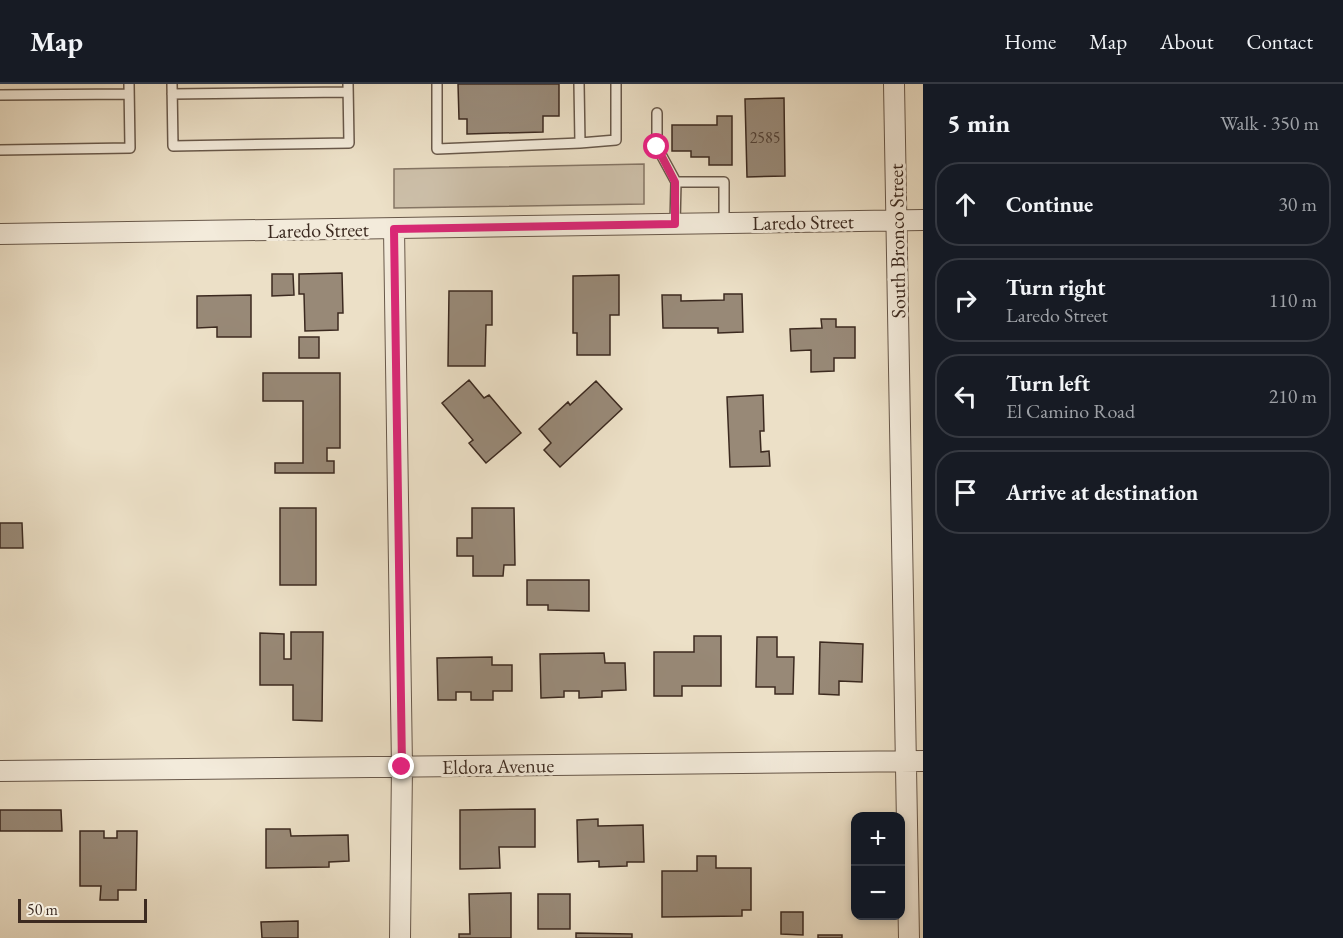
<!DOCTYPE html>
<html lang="en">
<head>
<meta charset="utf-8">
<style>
	body { margin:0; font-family:"EB Garamond",serif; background:#242831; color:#f1f3f6 }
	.controls { position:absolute; right:18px; bottom:18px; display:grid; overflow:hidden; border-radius:12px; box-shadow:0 3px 9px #0003 }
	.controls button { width:54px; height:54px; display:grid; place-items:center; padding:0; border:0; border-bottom:2px solid #363941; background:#171b24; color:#f1f3f6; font:30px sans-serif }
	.scale { position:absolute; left:18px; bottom:15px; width:129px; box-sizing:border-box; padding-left:6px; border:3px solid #3c2a20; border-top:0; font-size:16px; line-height:21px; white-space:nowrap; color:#3c2a20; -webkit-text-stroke:4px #f3ebdb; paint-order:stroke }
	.stop { position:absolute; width:18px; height:18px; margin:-14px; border:4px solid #db2777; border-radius:50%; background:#fff }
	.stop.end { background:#db2777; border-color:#fff; box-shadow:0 2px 6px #0008 }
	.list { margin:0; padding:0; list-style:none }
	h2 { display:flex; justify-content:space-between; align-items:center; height:78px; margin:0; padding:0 24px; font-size:26px }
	h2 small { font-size:20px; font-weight:400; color:#9ea1a6 }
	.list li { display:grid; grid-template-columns:39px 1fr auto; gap:18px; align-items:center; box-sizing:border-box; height:84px; margin:0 12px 12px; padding:0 12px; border:2px solid #363941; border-radius:24px }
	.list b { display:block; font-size:22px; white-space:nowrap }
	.list p { margin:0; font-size:20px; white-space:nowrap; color:#9ea1a6 }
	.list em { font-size:20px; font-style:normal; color:#9ea1a6 }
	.icon { flex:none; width:33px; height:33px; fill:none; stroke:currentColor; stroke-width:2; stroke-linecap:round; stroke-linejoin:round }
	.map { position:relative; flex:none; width:923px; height:854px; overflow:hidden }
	header { display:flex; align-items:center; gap:36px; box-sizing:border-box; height:84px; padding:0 30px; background:#171b24; border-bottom:2px solid #363941 }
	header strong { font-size:28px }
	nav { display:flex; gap:33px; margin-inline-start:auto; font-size:21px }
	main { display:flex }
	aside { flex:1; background:#171b24 }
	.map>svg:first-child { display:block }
	.green { fill:#cec1ab; stroke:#857666; stroke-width:1.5 }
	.building { fill:#988977; stroke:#3c2a20; stroke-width:1.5 }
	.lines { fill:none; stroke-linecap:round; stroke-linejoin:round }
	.service-casing { stroke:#68584a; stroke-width:12 }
	.minor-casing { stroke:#68584a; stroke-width:22 }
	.service { stroke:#f3ebdb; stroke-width:9 }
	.minor { stroke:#f3ebdb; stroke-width:20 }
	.route { stroke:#db2777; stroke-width:8 }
	.labels { text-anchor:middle; stroke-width:6; stroke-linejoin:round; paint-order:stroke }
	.number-label { font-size:16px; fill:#534236 }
	.street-label { font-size:20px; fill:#3c2a20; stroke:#f3ebdb }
</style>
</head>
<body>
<header>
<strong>Map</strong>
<nav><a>Home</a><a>Map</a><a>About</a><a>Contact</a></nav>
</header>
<main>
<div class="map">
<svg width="923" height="854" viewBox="0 0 923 854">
	<rect width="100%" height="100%" fill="#ece0c7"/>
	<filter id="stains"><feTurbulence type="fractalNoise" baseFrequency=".00333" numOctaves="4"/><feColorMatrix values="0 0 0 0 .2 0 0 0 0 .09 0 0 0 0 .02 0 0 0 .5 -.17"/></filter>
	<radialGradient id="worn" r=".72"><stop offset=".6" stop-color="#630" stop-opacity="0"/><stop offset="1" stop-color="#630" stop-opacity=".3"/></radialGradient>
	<path class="green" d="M 644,80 L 644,120 L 394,124 L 394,85 Z"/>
	<path class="building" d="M 458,0 L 559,0 L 559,32 L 543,32 L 543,48 L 467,50 L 467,35 L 459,35 Z
		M 784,14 L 785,92 L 747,93 L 745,15 Z
		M 717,32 L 732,32 L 732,81 L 709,81 L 709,73 L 691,73 L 691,67 L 672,67 L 672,41 L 717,41 Z
		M 342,189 L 343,229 L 338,229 L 338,246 L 305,247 L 304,210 L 299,210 L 299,190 Z
		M 272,190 L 293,190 L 294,211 L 272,212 Z
		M 619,191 L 619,231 L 610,231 L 610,271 L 577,271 L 577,249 L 573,249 L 573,192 Z
		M 449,207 L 492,207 L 492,241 L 486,241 L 485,282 L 448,282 Z
		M 724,210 L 742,210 L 743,248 L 718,249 L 718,244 L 663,244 L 662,211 L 681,211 L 681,217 L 724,216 Z
		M 251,211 L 251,253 L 217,253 L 217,243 L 197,244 L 197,212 Z
		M 821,235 L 836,235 L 836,243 L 855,243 L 855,274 L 834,274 L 834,287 L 811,288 L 811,266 L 791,267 L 790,245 L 822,244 Z
		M 299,253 L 319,253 L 319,274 L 299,274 Z
		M 263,289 L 340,289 L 340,364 L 327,364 L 327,377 L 334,377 L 334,389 L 275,389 L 275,379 L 303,379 L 303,317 L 263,317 Z
		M 469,296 L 484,314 L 489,311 L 521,349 L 486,379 L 469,359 L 473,356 L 442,319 Z
		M 596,297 L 622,325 L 560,383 L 544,366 L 551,359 L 539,345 L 568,318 L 570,321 Z
		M 763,311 L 764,347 L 760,347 L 761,368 L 769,367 L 770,382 L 730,383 L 727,313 Z
		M 280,424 L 316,424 L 316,501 L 280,501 Z
		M 472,424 L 514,424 L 515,481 L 504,481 L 503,492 L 473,492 L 473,472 L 457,472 L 457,454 L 472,454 Z
		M 0,439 L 22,439 L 23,464 L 0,464 Z
		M 527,496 L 589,496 L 589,527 L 548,526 L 548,521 L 527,521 Z
		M 291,548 L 323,548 L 322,637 L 293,636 L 293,601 L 260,601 L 260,549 L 284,550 L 284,575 L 291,575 Z
		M 694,552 L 721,552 L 721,602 L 682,602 L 682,612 L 654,612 L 654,568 L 694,568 Z
		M 757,553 L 777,553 L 777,573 L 794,573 L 793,610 L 775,610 L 775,603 L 756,603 Z
		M 820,558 L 863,560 L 862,598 L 839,597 L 839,611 L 819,610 Z
		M 604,569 L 605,579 L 625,579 L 626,606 L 602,607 L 602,613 L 579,614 L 579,607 L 564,607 L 564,613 L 541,614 L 540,570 Z
		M 492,573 L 492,581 L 512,581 L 512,607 L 493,607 L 493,616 L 471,616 L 471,608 L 456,608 L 456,616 L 438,616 L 437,574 Z
		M 535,725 L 535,763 L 499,763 L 500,784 L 460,785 L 460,726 Z
		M 0,726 L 61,726 L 62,747 L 0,747 Z
		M 598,735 L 598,742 L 643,741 L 644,778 L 627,778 L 627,782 L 599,783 L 599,777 L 578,778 L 577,736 Z
		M 266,745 L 290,745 L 291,752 L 348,751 L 349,777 L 329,778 L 329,783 L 266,784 Z
		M 80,747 L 104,747 L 104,754 L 117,754 L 117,747 L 137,747 L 136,806 L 118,806 L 118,816 L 100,816 L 101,802 L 80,802 Z
		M 697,772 L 716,772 L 716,784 L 751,784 L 751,826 L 742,826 L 742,832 L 662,833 L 662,787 L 697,787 Z
		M 511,809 L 511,854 L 459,854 L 459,850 L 470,850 L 469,810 Z
		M 538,810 L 570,810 L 570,845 L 538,845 Z
		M 781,828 L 803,828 L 803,851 L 781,850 Z
		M 298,837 L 298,854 L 262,854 L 261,838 Z
		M 576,849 L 632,850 L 632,854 L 576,854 Z
		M 818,851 L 842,851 L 842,854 L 818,854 Z"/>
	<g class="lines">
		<g class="service-casing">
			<path id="service" d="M 172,0 L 173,62 L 349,59 L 348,0
				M 437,0 L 437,65 L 580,59 L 616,56 L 616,0
				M 579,0 L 580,59
				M 172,10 L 348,8
				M 0,11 L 129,10
				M 657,29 L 657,63 L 676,98
				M 0,66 L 130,64 L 129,0
				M 675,140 L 676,98 L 724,98 L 724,139"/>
		</g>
		<g class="minor-casing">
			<path id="minor" d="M 894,0 L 909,854
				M 394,145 L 402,683 L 400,854
				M 0,150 L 923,136
				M 0,687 L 923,677"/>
		</g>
		<use href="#service" class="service"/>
		<use href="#minor" class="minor"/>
	</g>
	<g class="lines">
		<path class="route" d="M 402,683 L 394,145 L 675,140 L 675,98 L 657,63"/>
	</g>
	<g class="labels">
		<g class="number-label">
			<text x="765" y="59">2585</text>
		</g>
		<g class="street-label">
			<text transform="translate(803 138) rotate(-1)" y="7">Laredo Street</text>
			<text transform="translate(318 146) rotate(-1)" y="7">Laredo Street</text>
			<text transform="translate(897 157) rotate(-91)" y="7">South Bronco Street</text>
			<text transform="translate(498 682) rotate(-1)" y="7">Eldora Avenue</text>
		</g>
	</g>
	<rect width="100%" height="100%" filter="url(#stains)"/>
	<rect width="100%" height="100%" fill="url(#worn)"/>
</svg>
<div class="controls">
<button>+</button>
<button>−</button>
</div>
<div class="scale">50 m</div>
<div class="stop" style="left:657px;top:63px"></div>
<div class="stop end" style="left:402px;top:683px"></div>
</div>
<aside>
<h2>5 min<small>Walk · 350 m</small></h2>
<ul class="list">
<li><svg class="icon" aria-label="ahead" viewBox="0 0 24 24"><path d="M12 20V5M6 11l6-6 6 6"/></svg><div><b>Continue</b></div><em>30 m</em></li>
<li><svg class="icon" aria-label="right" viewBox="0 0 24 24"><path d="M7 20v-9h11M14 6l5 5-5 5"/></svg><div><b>Turn right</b><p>Laredo Street</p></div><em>110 m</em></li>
<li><svg class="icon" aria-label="left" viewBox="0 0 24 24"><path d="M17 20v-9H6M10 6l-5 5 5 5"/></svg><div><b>Turn left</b><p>El Camino Road</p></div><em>210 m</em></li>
<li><svg class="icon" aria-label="arrive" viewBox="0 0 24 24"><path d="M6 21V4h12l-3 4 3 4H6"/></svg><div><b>Arrive at destination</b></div></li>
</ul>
</aside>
</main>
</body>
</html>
